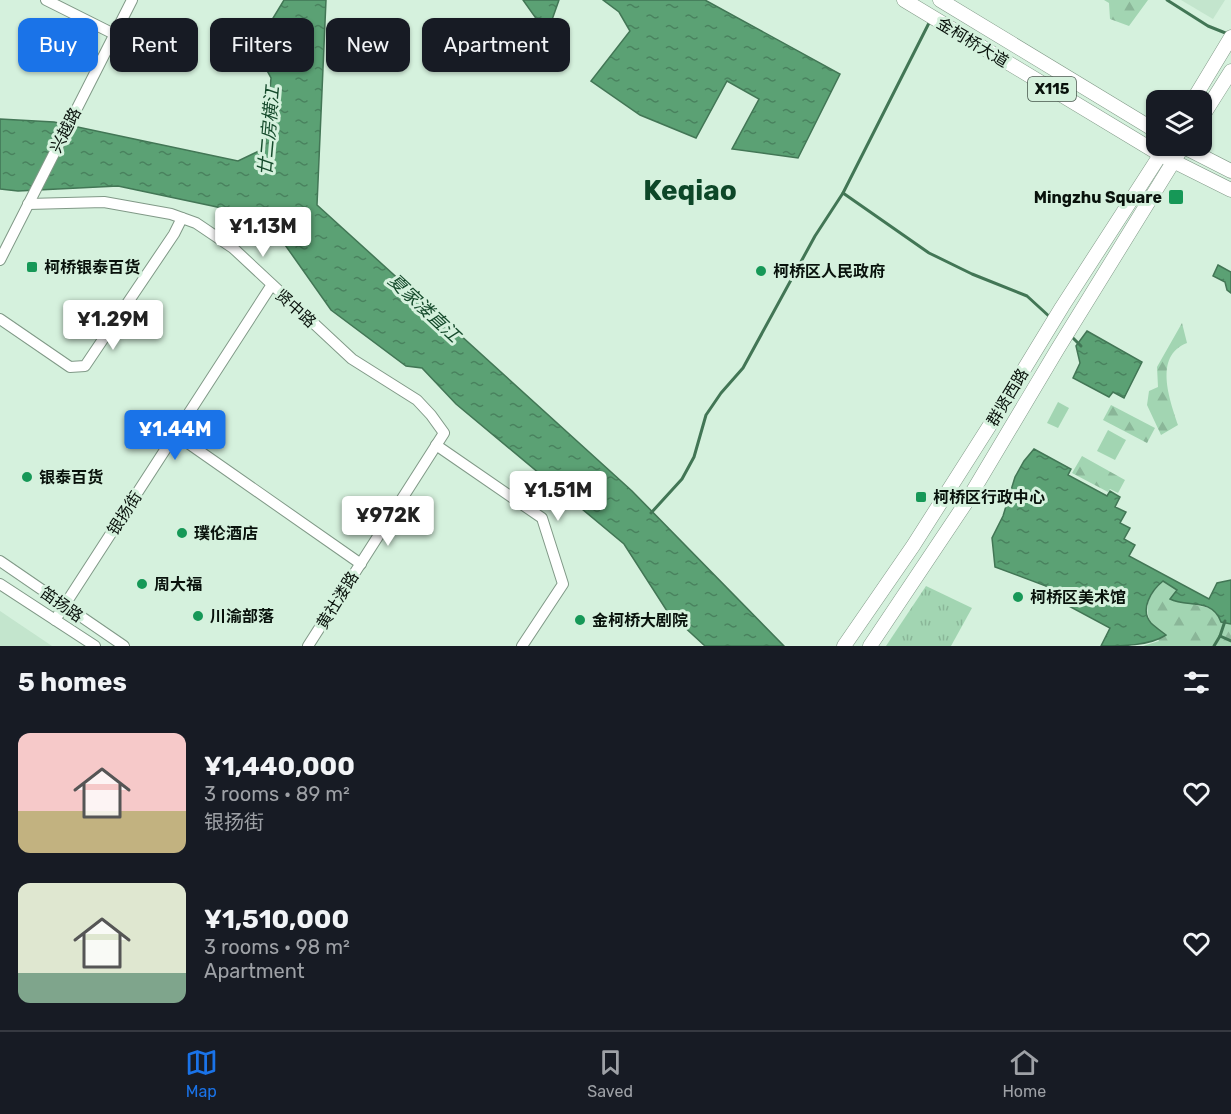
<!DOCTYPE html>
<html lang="en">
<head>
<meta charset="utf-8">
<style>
	body { margin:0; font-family:Rubik,"Noto Sans SC",sans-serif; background:#20242c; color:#f1f3f6; height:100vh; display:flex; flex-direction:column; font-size:22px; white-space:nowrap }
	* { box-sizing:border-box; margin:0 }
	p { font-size:20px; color:#9ea1a6 }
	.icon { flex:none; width:33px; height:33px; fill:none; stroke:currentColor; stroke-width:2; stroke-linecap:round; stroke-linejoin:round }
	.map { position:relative; height:646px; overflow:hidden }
	.side { display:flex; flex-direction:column; background:#171b24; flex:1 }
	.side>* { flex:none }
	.guide { position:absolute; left:18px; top:18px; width:600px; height:54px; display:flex; gap:12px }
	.fabs { position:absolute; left:1146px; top:90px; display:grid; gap:12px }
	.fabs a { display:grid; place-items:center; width:66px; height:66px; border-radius:12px; background:#171b24; box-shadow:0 2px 4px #0004; font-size:30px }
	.price { position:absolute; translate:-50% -51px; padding:0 14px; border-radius:6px; background:#fff; color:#222; font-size:20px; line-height:39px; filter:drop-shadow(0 2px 3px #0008) }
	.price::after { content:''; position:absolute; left:50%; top:36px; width:18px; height:14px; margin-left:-9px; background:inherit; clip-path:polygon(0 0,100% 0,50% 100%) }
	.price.active { background:#1a73e8; color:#fff }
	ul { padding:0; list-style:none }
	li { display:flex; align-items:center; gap:18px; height:150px; padding:0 18px }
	li span { display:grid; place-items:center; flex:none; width:168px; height:120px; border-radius:12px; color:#555 }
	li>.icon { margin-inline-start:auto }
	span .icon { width:72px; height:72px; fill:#fffc; stroke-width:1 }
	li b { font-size:26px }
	h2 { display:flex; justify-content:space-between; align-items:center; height:72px; padding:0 18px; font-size:26px }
	.chip { padding:0 21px; border-radius:12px; background:#171b24; box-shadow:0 2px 4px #0004; font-size:21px; line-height:54px }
	.chip.active { background:#1a73e8; color:#fff }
	.dock { display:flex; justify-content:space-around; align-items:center; height:84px; border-top:2px solid #363941; background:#171b24; font-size:16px; color:#9ea1a6 }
	.dock a { display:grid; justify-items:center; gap:3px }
	.dock .active { color:#1a73e8 }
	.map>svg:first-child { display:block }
	.built { fill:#c3e5cd }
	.grass { fill:#a2d5b2 }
	.forest { fill:url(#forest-firs) }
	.park { fill:url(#park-tufts) }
	.water { fill:url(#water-ripples); stroke:#427655; stroke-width:1.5 }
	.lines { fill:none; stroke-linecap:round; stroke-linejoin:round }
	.stream { stroke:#427655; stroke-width:3 }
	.minor-casing { stroke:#809987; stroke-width:12 }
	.major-casing { stroke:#809987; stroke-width:15 }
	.minor { stroke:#fff; stroke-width:10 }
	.major { stroke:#fff; stroke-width:14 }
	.poi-dot { fill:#169857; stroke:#d5f1dd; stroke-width:2 }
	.labels { text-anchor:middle; stroke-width:6; stroke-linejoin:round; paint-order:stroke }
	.shield { fill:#d5f1dd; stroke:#46554b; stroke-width:1.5 }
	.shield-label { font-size:15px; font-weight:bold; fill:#09120c }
	.street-label { font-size:16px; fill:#09120c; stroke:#d5f1dd }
	.poi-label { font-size:16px; font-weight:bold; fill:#09120c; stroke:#d5f1dd; text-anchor:start }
	.water-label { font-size:18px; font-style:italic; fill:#164b2c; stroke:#d5f1dd }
	.town-label { font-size:28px; font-weight:bold; fill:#0d4728; stroke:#d5f1dd }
</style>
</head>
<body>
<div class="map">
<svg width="1231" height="646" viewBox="0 0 1231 646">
	<defs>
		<pattern id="forest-firs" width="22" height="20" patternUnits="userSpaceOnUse" patternTransform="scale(1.5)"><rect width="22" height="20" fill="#a2d5b2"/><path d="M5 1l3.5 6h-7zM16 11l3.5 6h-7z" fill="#8ab698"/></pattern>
		<pattern id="park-tufts" width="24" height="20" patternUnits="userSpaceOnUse" patternTransform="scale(1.5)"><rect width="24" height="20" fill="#a2d5b2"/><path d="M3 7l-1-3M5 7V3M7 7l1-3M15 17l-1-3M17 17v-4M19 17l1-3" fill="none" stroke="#8ab698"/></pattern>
		<pattern id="water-ripples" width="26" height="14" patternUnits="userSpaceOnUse" patternTransform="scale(1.5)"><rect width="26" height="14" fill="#5ba174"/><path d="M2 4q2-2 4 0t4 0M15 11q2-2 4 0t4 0" fill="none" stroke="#49825e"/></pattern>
	</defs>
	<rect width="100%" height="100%" fill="#d5f1dd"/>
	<g class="built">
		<polygon points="1181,0 1225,0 1213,19"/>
		<polygon points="0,611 52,646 0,646"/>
	</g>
	<g class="grass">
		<polygon points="1058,402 1069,408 1058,428 1047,423"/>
		<polygon points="1108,430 1126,440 1115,460 1097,451"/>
	</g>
	<g class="forest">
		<polygon points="1104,0 1148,0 1129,26 1110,19 1109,3"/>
		<path d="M1182 323 1187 343C1153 356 1170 400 1178 425L1161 435 1147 405 1149 391 1158 387 1157 367Z"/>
		<polygon points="1111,405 1155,428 1147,443 1103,420"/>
		<polygon points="1082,456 1125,480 1118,493 1110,489 1108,492 1072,473"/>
		<path d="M1163 581 1178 590 1170 599C1176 602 1179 601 1185 601 1190 602 1194 605 1199 606 1211 608 1216 609 1221 622L1231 624V646H1143L1159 641C1146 615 1140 603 1163 581Z"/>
	</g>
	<polygon class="park" points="926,586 972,608 951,646 886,646"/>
	<g class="water">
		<polygon points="284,0 326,0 317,205 632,491 784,646 705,646 667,611 624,544 456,404 422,368 406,366 331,310 283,242 236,211 118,186 18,191 0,189 0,119 54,122 238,161 265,148 271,78 263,63 267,28"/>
		<polygon points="523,0 559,0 547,34"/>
		<polygon points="603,0 705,0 840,74 798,158 732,149 759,99 727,81 696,138 640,115 591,81 630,31 619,12"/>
		<polygon points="1218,265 1231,272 1231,293 1227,290 1225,282 1213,276"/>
		<polygon points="1087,331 1142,362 1124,398 1113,392 1109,397 1073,378 1080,363 1076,346"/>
		<path d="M1034 449 1071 469 1068 475 1107 496 1110 491 1120 497 1115 507 1126 512 1120 523 1130 528 1124 539 1135 545 1129 556 1209 599 1217 583 1231 580V624L1221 622C1212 597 1187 608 1170 599L1177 590 1163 581C1152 590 1139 609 1151 623 1155 627 1161 631 1166 635 1149 646 1122 646 1101 646L1110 628 1050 596 1046 586 995 567 992 538 1003 516 1015 477 1024 461Z"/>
	</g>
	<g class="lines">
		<g class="stream">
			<polyline points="1167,0 1208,26 1228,34"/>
			<polyline points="843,193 929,253 972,274 1027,296 1051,318"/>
			<polyline points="1071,336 1081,346"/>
			<polyline points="651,513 682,479 694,457 706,415 721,393 743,368 815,236 843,193 930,21"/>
			<polyline points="1220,636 1225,621"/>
			<polyline points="1214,646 1220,636 1231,641"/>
		</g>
		<g class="minor-casing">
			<g id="minor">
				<polyline points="46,0 114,34"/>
				<polyline points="28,204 104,202 171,214 196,223 233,248 352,359 417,400 431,415 444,433 308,646"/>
				<polyline points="0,260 132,0"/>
				<polyline points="0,319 70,367 85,366 174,234 182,218"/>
				<polyline points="175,434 361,564"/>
				<polyline points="436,445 542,518 563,584 522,646"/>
				<polyline points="0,561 124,646"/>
				<polyline points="0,584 95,646"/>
				<polyline points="55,620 271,286"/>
			</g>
		</g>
		<g class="major-casing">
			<g id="major">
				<polyline points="904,0 1161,155 1231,190"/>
				<polyline points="940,0 1156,131"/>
				<polyline points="1193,100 1231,37"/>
				<polyline points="1202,117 1231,71"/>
				<polyline points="1182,146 1231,171"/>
				<polyline points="844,646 913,546 990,425 1062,307 1166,146"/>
				<polyline points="870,646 967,501 1057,350 1183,146"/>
			</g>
		</g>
		<use href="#minor" class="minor"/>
		<use href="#major" class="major"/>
	</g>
	<g class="poi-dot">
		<rect x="1168" y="189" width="16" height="16" rx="3"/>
		<rect x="26" y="261" width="12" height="12" rx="3"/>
		<circle cx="761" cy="271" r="6"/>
		<circle cx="27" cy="477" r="6"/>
		<rect x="915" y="491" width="12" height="12" rx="3"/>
		<circle cx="182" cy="533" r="6"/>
		<circle cx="142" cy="584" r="6"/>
		<circle cx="1018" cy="597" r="6"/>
		<circle cx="198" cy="616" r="6"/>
		<circle cx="580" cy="620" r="6"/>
	</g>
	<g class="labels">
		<rect class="shield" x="1028" y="77" width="48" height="24" rx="4.5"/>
		<g class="shield-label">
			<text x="1052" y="94">X115</text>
		</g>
		<g class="street-label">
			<text transform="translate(973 42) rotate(31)" y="6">金柯桥大道</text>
			<text transform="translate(65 130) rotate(-63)" y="6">兴越路</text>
			<text transform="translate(296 308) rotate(42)" y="6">贤中路</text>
			<text transform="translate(1007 397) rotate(-59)" y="6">群贤西路</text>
			<text transform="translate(124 513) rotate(-57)" y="6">银扬街</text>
			<text transform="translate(337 600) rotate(-58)" y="6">黄社溇路</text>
			<text transform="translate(62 604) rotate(35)" y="6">笛扬路</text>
		</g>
		<g class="poi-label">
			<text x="1162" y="203" text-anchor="end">Mingzhu Square</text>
			<text x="44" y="273">柯桥银泰百货</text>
			<text x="773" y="277">柯桥区人民政府</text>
			<text x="39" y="483">银泰百货</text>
			<text x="933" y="503">柯桥区行政中心</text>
			<text x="194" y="539">璞伦酒店</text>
			<text x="154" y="590">周大福</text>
			<text x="1030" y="603">柯桥区美术馆</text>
			<text x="210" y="622">川渝部落</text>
			<text x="592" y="626">金柯桥大剧院</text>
		</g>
		<g class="water-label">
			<text transform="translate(269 131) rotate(-85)" y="6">廿二房横江</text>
			<text transform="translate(424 308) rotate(43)" y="6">夏家溇直江</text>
		</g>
		<g class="town-label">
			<text x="690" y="200">Keqiao</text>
		</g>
	</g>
</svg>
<div class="fabs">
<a><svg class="icon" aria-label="layers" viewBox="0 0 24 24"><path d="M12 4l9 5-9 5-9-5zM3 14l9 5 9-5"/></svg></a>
</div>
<b class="price" style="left:263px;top:258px">¥1.13M</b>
<b class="price" style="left:113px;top:351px">¥1.29M</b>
<b class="price active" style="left:175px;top:461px">¥1.44M</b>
<b class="price" style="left:558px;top:522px">¥1.51M</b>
<b class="price" style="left:388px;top:547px">¥972K</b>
<div class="guide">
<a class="chip active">Buy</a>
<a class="chip">Rent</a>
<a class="chip">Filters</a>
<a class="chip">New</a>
<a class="chip">Apartment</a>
</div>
</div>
<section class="side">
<h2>5 homes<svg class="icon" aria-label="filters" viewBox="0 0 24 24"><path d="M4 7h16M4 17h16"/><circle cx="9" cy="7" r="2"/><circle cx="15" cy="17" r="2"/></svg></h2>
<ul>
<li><span style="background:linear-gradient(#f6c9c9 65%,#c2b280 0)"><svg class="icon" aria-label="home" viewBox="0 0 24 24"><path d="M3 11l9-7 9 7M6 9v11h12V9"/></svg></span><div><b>¥1,440,000</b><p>3 rooms · 89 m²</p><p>银扬街</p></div><svg class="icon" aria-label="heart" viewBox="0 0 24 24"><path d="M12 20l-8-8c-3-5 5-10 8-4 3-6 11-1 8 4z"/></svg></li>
<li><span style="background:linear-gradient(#dfe7d0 75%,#7fa58c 0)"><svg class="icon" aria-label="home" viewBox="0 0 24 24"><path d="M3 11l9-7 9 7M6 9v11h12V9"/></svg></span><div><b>¥1,510,000</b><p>3 rooms · 98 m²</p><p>Apartment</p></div><svg class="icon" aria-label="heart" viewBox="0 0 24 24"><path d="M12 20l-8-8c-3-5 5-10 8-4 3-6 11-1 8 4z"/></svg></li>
</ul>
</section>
<nav class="dock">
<a class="active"><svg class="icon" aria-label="map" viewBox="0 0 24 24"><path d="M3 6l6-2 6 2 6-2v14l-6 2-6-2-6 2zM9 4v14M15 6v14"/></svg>Map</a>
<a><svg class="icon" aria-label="saved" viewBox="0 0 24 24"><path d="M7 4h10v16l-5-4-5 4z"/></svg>Saved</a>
<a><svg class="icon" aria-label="home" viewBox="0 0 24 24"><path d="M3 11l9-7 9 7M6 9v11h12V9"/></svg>Home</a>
</nav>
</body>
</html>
